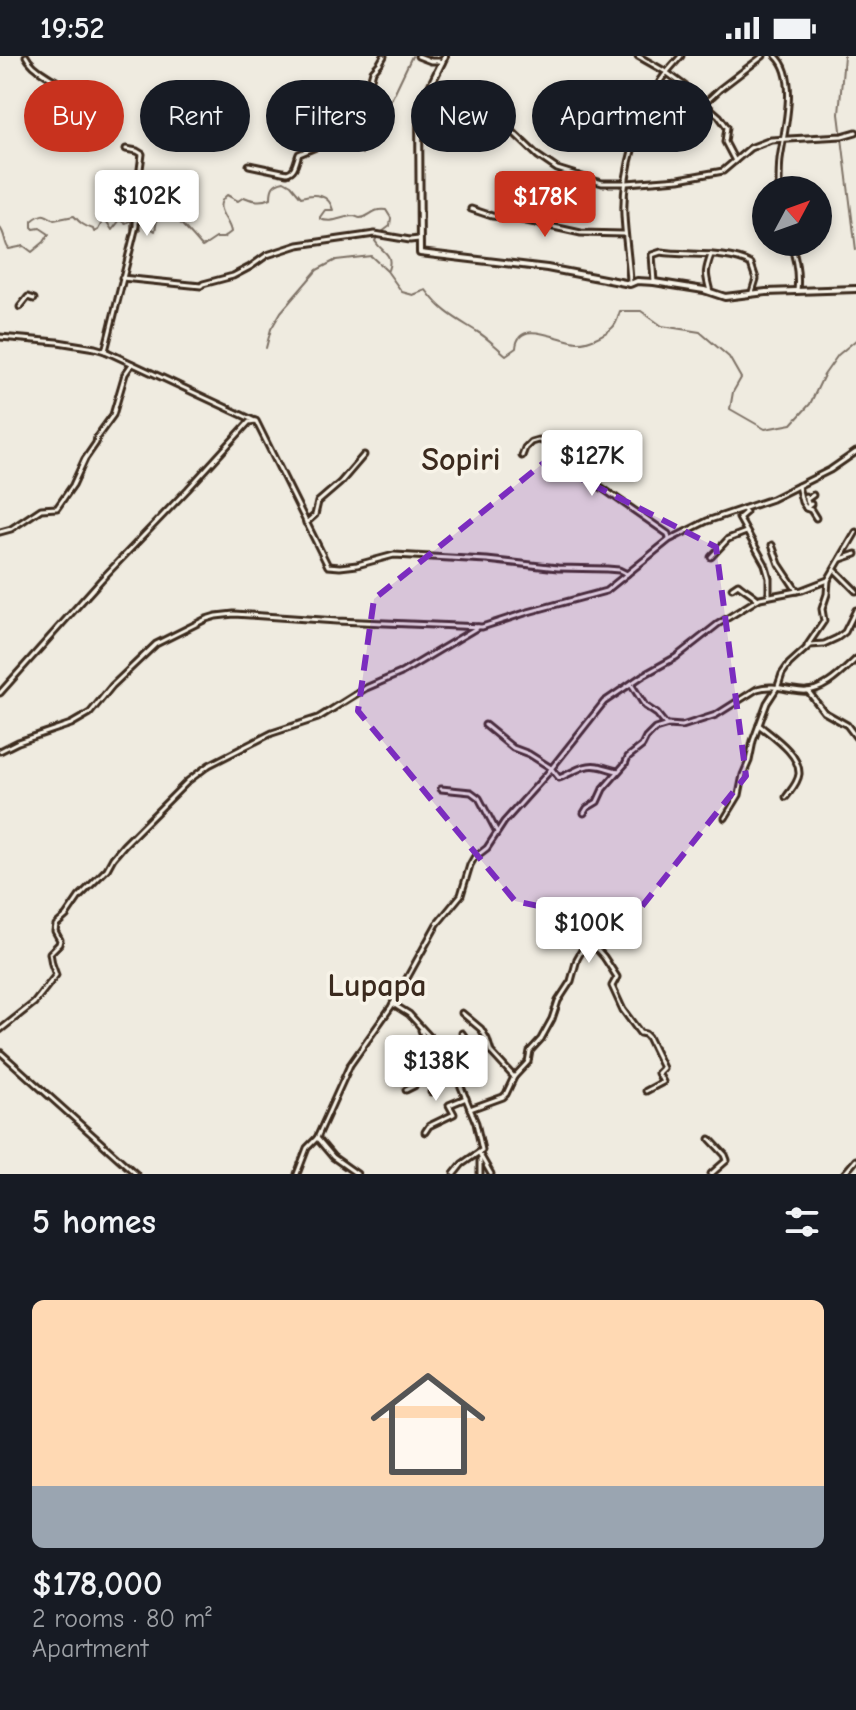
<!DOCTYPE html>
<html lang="en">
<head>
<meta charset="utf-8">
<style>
	body { margin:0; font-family:"Comic Neue",sans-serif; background:#20242c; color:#f1f3f6; height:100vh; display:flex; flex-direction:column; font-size:30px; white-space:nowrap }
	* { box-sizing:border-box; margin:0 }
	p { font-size:26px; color:#9ea1a6 }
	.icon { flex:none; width:44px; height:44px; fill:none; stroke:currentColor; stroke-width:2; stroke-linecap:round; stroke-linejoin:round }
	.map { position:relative; height:1118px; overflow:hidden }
	.drawer { display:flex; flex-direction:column; background:#171b24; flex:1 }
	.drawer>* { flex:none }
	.guide { position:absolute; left:24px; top:24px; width:808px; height:72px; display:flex; gap:16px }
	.needle { width:52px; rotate:49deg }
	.tools { position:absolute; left:752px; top:120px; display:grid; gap:16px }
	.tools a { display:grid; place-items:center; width:80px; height:80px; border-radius:50%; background:#171b24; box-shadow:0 4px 12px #0003; font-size:40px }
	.price { position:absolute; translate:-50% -68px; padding:0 18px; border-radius:8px; background:#fff; color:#222; font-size:26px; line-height:52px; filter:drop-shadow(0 2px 4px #0008) }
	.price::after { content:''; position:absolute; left:50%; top:48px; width:24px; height:18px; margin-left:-12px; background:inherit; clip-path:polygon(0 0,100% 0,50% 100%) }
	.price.selected { background:#c8321e; color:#fff }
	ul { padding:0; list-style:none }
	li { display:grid; align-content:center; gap:16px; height:424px; padding:0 32px }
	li+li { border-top:2px solid #363941 }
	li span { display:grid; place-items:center; height:248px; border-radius:12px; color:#555 }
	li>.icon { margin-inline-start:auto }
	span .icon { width:144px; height:144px; fill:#fffc; stroke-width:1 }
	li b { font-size:34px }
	h2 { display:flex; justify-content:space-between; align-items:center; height:96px; padding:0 32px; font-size:34px }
	.pill { padding:0 28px; border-radius:36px; background:#171b24; box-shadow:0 4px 12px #0003; font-size:28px; line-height:72px }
	.pill.selected { background:#c8321e; color:#fff }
	.status { display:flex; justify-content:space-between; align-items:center; height:56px; padding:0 40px; background:#171b24; direction:ltr }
	.status svg { height:22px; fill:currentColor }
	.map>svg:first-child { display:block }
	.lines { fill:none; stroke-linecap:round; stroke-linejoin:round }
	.stream { stroke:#7e7266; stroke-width:2 }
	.minor-casing { stroke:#3b2a1e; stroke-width:9 }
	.tertiary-casing { stroke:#3b2a1e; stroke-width:10 }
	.minor { stroke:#f7f3e8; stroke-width:3 }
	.tertiary { stroke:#f7f3e8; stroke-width:4 }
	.marked { fill:#7b2cbf; fill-opacity:0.2; stroke:#7b2cbf; stroke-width:6; stroke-dasharray:16 10; stroke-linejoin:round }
	.labels { text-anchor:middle; stroke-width:7; stroke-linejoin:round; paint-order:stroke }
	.district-label { font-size:32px; font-weight:bold; fill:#3b2a1e; stroke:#f7f3e8 }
</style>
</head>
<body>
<div class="status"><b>19:52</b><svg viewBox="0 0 49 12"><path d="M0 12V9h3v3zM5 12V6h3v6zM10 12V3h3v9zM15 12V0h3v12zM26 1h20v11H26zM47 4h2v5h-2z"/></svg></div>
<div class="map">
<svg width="856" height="1118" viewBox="0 0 856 1118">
	<rect width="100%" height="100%" fill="#efebe0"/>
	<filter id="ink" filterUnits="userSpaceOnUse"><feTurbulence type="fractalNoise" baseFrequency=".0125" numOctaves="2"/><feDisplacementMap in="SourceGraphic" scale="16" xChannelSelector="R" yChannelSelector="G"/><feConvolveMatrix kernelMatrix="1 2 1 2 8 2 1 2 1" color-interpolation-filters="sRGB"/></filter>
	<g filter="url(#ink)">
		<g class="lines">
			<g class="stream">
				<polyline points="844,0 839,58 856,194"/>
				<polyline points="362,98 361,88 375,62 386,51 393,40 412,0"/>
				<path d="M0 172C6 179 4 188 9 193L24 190 32 196 44 186 49 178 40 172 34 173 32 171V165C42 157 43 157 54 164L74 160C80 167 84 170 93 173L94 176 98 174 102 166H107L112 174 120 164 126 167 131 164V173L133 176"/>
				<path d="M134 176 140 175 139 169 141 167 155 175 157 164 150 154 159 151 164 159C166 159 169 158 171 159 176 161 197 185 202 191L204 190 216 182H223L231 176C229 162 211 152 227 139L238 145 244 141C252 145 263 146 271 142 271 132 273 127 284 125L291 129 301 141C315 137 329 138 333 154H325L320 161V163C333 168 340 161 353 160 356 160 358 162 360 162 371 161 372 152 386 154L391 162 390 170 378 179 375 185C382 197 394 197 388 214"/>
				<path d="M266 292 271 273 281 256 317 214 336 204 371 200 387 215 402 236 413 239 426 234C441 255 455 262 476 275 487 281 496 291 506 299L516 292C518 261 560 285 577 286 587 287 604 279 612 272 617 268 618 261 620 255H641L662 270 700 276 729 301 741 322 733 336 730 353 765 373 792 368 810 348 824 319 838 299 856 284"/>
			</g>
			<g class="minor-casing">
				<g id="minor">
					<path d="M26 0C35 20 86 38 107 51"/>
					<polyline points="418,0 431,5 439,5 442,7"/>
					<polyline points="638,0 666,16 685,30 719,60 727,71 725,86 735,105"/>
					<path d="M776 0C799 21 784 75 780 103 779 113 779 124 779 134"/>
					<polyline points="704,48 720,33 763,0"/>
					<polyline points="513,76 538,100 557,113 602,127 627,127 679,123 723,115 750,92 771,84 842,80 856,76"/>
					<path d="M249 109 287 117C296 115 296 105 299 98L318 90 358 45 369 30 373 15 380 7 384 0"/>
					<polyline points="471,153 492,160 513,162 581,177 624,178"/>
					<path d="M790 186C796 202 799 217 797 235"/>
					<polyline points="122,222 201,230 203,228 233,220 250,211 267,199 298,189 375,178 410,184 419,183"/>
					<path d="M630 226C629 204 625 181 624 159 622 115 639 61 661 24 667 15 674 8 681 0"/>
					<path d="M654 226 652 199 661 196C688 200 727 195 751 208L756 223 752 236"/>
					<path d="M710 236C706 218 704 219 711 199"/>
					<polyline points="20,251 28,241 34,243"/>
					<polyline points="0,281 58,286 95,292 105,295 255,365"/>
					<polyline points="105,295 136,170 137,136 142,98 137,95 126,93"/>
					<polyline points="522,400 525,392 531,386 538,384 559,389 592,425 668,478 669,483"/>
					<polyline points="798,430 802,446 806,452 811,448"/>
					<polyline points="805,440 809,449"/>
					<polyline points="806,444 813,439"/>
					<polyline points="806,452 811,454 816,462"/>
					<polyline points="743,453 746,456 739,462 765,508 769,522 769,540"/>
					<polyline points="306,467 315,459 318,446 340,427 364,399"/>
					<polyline points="0,476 11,473 41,453 57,452 73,429 85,403 96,387 97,381 113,359 125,318 132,308"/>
					<polyline points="772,489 779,508 797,535"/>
					<polyline points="711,501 728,483 746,476"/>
					<polyline points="841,503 856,498"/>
					<polyline points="835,514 856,535"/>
					<path d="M732 532 738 528C744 533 751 537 758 543"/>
					<polyline points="807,590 824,565 822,553 827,538 828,524"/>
					<polyline points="631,628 645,650 657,658 666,669"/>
					<polyline points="808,635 824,656 847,669 856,681"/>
					<polyline points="0,637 101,524 188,433 249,366 256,365 328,510 340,511 357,509 394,499 487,504 558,512 607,513 619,514 627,518"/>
					<path d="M485 669 513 692 529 698 551 712 559 722C571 718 584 707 598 710 605 711 611 714 618 715"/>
					<path d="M759 669C772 680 800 698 799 718 798 727 791 734 786 741"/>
					<polyline points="0,695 18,686 71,668 90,657 112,630 156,588 206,563 216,560 234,558 337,565 482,571 528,556 606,535 669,484 707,465 772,443 830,414 856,396"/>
					<polyline points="441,733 471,736 479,742 497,776"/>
					<path d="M584 757 587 752 597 746 603 733 625 708 628 701 642 690 646 682 655 673 668 669 682 670 716 659 757 633C773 628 786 634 802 635 823 637 842 616 856 603"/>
					<polyline points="725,762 739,739 743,719 749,705 753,685 767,647 778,630 782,618 789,608 810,589 824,588 837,582 845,576 856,554"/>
					<polyline points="393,948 409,958 441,993 452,1009 476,1067 482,1094 462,1108 454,1118"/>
					<polyline points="462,957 481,973 487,983 491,996 514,1021 506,1038 503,1041 470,1053"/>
					<polyline points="0,974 34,947 56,919 52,908 50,897 59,888 60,884 55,875 56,869 66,860 79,841 107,813 113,802 124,789 188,725 209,709 272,677 318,662 366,632 401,617 478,571"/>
					<polyline points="0,996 136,1118"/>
					<path d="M459 1021 476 1017 480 1014C475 1001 471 988 462 977"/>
					<polyline points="514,1021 528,1006 530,995 541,983 552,963 558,945 571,925 577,903 586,887 590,885 604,901 617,921 612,930 623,954 640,977 645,978 648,981 663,1012 658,1017 663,1026 646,1035"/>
					<path d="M406 1034 414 1030C412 1015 414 1005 427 996V990L421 974"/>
					<polyline points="431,1036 434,1030 456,1017"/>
					<polyline points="425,1076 429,1070 454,1058 449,1049 466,1042"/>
					<polyline points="317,1082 333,1101 357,1118"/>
					<polyline points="710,1083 725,1099 727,1104 711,1118"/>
					<polyline points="479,1097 491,1118"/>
					<polyline points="297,1118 307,1092 317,1082 350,1009 391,951 437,868 461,839 470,809 474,802 487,792 504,766 547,718 604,646 642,620 676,601 718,568 760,542 802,534 828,524 856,476"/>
					<polyline points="480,1118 480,1103"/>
					<polyline points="844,1118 856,1104"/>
				</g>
			</g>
			<g class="tertiary-casing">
				<polyline id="tertiary" points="445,0 419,53 420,197 547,212 630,228 637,225 654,226 704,234 725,241 766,236 856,233"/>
			</g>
			<use href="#minor" class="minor"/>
			<use href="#tertiary" class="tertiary"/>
		</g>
	</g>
	<path class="marked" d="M546 405 716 491 746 720 627 869 515 845 358 655 374 543Z"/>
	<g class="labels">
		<g class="district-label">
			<text x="461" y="414">Sopiri</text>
			<text x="377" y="940">Lupapa</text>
		</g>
	</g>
</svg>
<div class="tools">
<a><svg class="needle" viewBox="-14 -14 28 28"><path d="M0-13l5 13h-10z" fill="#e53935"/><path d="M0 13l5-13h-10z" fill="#9ea1a6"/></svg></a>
</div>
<b class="price" style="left:147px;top:182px">$102K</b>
<b class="price selected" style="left:545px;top:183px">$178K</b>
<b class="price" style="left:592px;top:442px">$127K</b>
<b class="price" style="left:589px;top:909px">$100K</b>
<b class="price" style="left:436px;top:1047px">$138K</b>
<div class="guide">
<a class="pill selected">Buy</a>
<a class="pill">Rent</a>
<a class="pill">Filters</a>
<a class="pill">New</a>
<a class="pill">Apartment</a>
</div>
</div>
<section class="drawer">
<h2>5 homes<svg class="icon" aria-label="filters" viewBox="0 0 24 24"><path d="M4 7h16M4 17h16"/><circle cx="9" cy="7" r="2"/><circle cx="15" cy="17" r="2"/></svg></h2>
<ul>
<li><span style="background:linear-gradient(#ffd9b3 75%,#9aa5b1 0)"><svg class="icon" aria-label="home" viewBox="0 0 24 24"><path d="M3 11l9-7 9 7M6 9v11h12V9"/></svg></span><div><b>$178,000</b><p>2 rooms · 80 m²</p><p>Apartment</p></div></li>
</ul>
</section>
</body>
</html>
